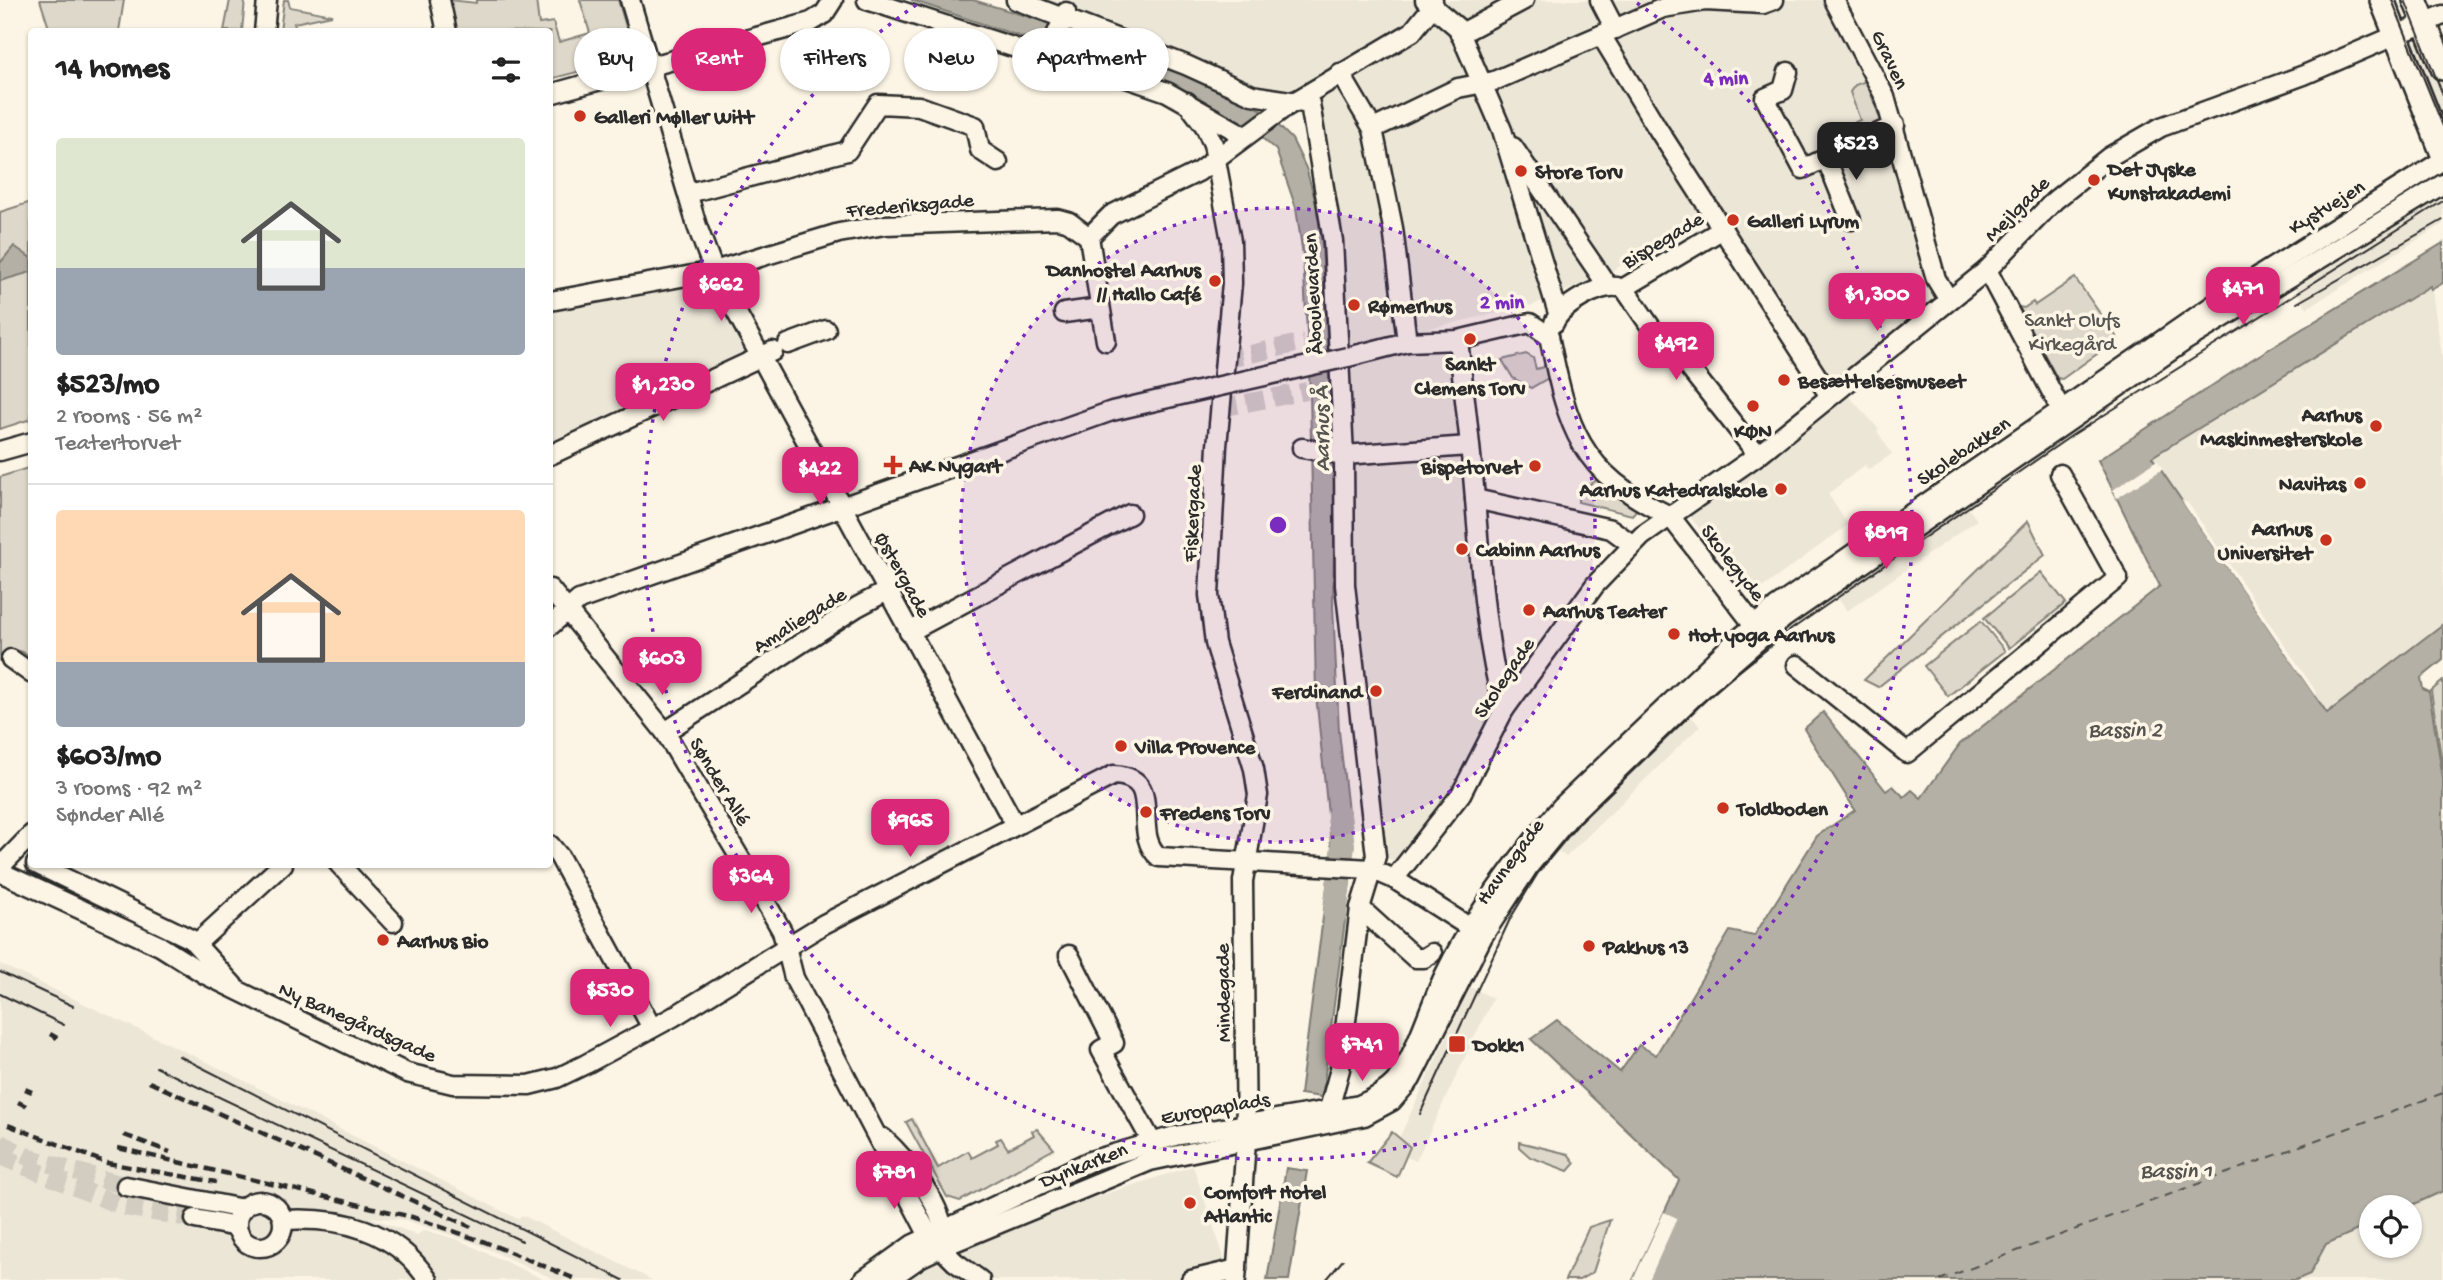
<!DOCTYPE html>
<html lang="en">
<head>
<meta charset="utf-8">
<style>
	body { margin:0; font-family:"Gochi Hand",sans-serif; background:#f6f6f6; color:#222; height:100vh; display:flex; flex-direction:column; font-size:26px; white-space:nowrap }
	* { box-sizing:border-box; margin:0 }
	p { font-size:23px; color:#767676 }
	.icon { flex:none; width:38px; height:38px; fill:none; stroke:currentColor; stroke-width:2; stroke-linecap:round; stroke-linejoin:round }
	.map { position:relative; flex:1; overflow:hidden }
	.details { position:absolute; left:28px; top:28px; width:525px; height:840px; display:flex; flex-direction:column; background:#fff; border-radius:7px; box-shadow:0 2px 5px #0004 }
	.details>* { flex:none }
	.guide { position:absolute; left:574px; top:28px; width:665px; height:63px; display:flex; gap:14px }
	.fabs { position:absolute; left:2359px; top:1195px; display:grid; gap:14px }
	.fabs a { display:grid; place-items:center; width:63px; height:63px; border-radius:50%; background:#fff; box-shadow:0 2px 5px #0004; font-size:35px }
	.price { position:absolute; translate:-50% -60px; padding:0 16px; border-radius:14px; background:#db2777; color:#fff; font-size:23px; line-height:46px; filter:drop-shadow(0 2px 4px #0008) }
	.price::after { content:''; position:absolute; left:50%; top:42px; width:21px; height:16px; margin-left:-10px; background:inherit; clip-path:polygon(0 0,100% 0,50% 100%) }
	.price.on { background:#222; color:#fff }
	ul { padding:0; list-style:none }
	li { display:grid; align-content:center; gap:14px; height:371px; padding:0 28px }
	li+li { border-top:2px solid #e0e0e0 }
	li span { display:grid; place-items:center; height:217px; border-radius:7px; color:#555 }
	li>.icon { margin-inline-start:auto }
	span .icon { width:126px; height:126px; fill:#fffc; stroke-width:1 }
	li b { font-size:30px }
	h2 { display:flex; justify-content:space-between; align-items:center; height:84px; padding:0 28px; font-size:30px }
	.tag { padding:0 24px; border-radius:32px; background:#fff; box-shadow:0 2px 5px #0004; font-size:24px; line-height:63px }
	.tag.on { background:#db2777; color:#fff }
	.map>svg:first-child { display:block }
	.built { fill:#ece6d7 }
	.green { fill:#ded8ca; stroke:#84827a; stroke-width:2 }
	.water { fill:#b4b0a5; stroke:#7d7b74; stroke-width:2 }
	.pier { fill:#fcf5e5 }
	.lines { fill:none; stroke-linecap:round; stroke-linejoin:round }
	.river { stroke:#b4b0a5; stroke-width:24 }
	.ferry { stroke:#545350; stroke-width:2; stroke-dasharray:9 7; stroke-linecap:butt }
	.minor-tunnel { stroke:#d2cdc0; stroke-width:18; stroke-dasharray:18 9; stroke-linecap:butt }
	.minor-casing { stroke:#2b2b2b; stroke-width:23 }
	.major-casing { stroke:#2b2b2b; stroke-width:28 }
	.minor { stroke:#fcf5e5; stroke-width:18 }
	.major { stroke:#fcf5e5; stroke-width:23 }
	.tram { stroke:#2b2b2b; stroke-width:2 }
	.rail { stroke:#2b2b2b; stroke-width:4.5; stroke-dasharray:10 5; stroke-linecap:butt }
	.minor-bridge-casing { stroke:#2b2b2b; stroke-width:23; stroke-linecap:butt }
	.minor-bridge { stroke:#fcf5e5; stroke-width:18 }
	.ring { fill:none; stroke:#7b2cbf; stroke-width:3.5; stroke-dasharray:3.5 7 }
	.poi-dot { fill:#c8321e; stroke:#fcf5e5; stroke-width:2.5 }
	.labels { text-anchor:middle; stroke-width:7; stroke-linejoin:round; paint-order:stroke }
	.street-label { font-size:21px; fill:#2b2b2b; stroke:#fcf5e5 }
	.poi-label { font-size:21px; font-weight:bold; fill:#2b2b2b; stroke:#fcf5e5; text-anchor:start }
	.park-label { font-size:21px; fill:#585653; stroke:#fcf5e5 }
	.water-label { font-size:23px; font-style:italic; fill:#545350; stroke:#fcf5e5 }
	.centre { fill:#7b2cbf; stroke:#fcf5e5; stroke-width:3.5 }
	.ring-label { font-size:21px; text-anchor:middle; font-weight:bold; fill:#7b2cbf; stroke:#fcf5e5; stroke-width:7; stroke-linejoin:round; paint-order:stroke }
</style>
</head>
<body>
<div class="map">
<svg width="2443" height="1280" viewBox="0 0 2443 1280">
	<rect width="100%" height="100%" fill="#fcf5e5"/>
	<filter id="ink" filterUnits="userSpaceOnUse"><feTurbulence type="fractalNoise" baseFrequency=".0143" numOctaves="2"/><feDisplacementMap in="SourceGraphic" scale="14" xChannelSelector="R" yChannelSelector="G"/><feConvolveMatrix kernelMatrix="1 2 1 2 8 2 1 2 1" color-interpolation-filters="sRGB"/></filter>
	<g filter="url(#ink)">
		<g class="built">
			<polygon points="1036,0 1831,0 1868,67 1944,299 1831,388 1715,212 1698,217 1612,271 1533,305 1346,347 1314,97 1248,90"/>
			<polygon points="2424,38 2443,84 2443,137 2406,46"/>
			<polygon points="2434,201 2443,201 2443,224 2307,308 2294,285"/>
			<polygon points="704,275 745,352 550,443 550,307"/>
			<polygon points="2431,285 2443,362 2443,624 2328,714 2152,457"/>
			<polygon points="1454,344 1496,720 1461,791 1405,853 1394,860 1382,858 1353,613 1344,367 1399,351"/>
			<polygon points="1846,393 1879,429 1877,431 1892,454 1868,470 1865,465 1828,494 1848,525 1762,588 1749,588 1690,517 1768,458"/>
			<polygon points="1963,501 1977,520 1847,611 1833,591"/>
			<polygon points="1686,711 1700,726 1566,857 1551,846"/>
			<polygon points="0,964 207,1062 518,1219 522,1215 652,1280 556,1280 475,1243 405,1220 369,1217 417,1235 425,1230 459,1240 545,1280 0,1280"/>
			<polygon points="1470,987 1493,998 1416,1161 1393,1151"/>
			<polygon points="1193,1166 1226,1263 1227,1280 904,1280 930,1260 1067,1206"/>
			<polygon points="2443,1191 2443,1280 2296,1280 2310,1274 2326,1244 2371,1224 2371,1246 2410,1246 2408,1207"/>
		</g>
		<g class="green">
			<polygon points="40,0 124,0 119,31 50,31"/>
			<polygon points="230,0 245,0 242,31 224,31"/>
			<polygon points="284,0 288,0 290,7 332,15 294,23 296,31 280,31"/>
			<polygon points="450,0 476,3 476,0 536,0 539,24 553,22 559,42 590,33 580,0 618,0 635,57 550,79 550,32 457,31"/>
			<polygon points="1866,81 1883,126 1858,138 1853,123 1860,120 1850,92 1855,85"/>
			<polygon points="31,202 31,419 0,429 0,212"/>
			<polygon points="2075,278 2118,339 2062,379 2057,378 2019,307 2024,308 2033,302 2035,305"/>
			<polygon points="1526,354 1533,358 1536,369 1544,367 1545,362 1551,370 1548,378 1531,388 1513,378 1502,360"/>
			<polygon points="31,467 32,467 31,659 23,652 11,649 0,655 0,477"/>
			<polygon points="1597,480 1602,481 1639,507 1632,515 1578,502 1578,490"/>
			<polygon points="2028,521 2045,555 1878,687 1864,680"/>
			<polygon points="2041,572 2066,603 2009,648 1984,618"/>
			<polygon points="1981,621 2005,651 1948,696 1924,666"/>
			<polygon points="2443,681 2443,770 2431,691"/>
			<polygon points="912,1119 938,1168 968,1151 972,1158 998,1144 996,1140 1001,1138 1008,1149 1034,1135 1032,1131 1037,1129 1054,1149 960,1201 947,1197 906,1122"/>
			<polygon points="1392,1132 1410,1147 1397,1177 1367,1163"/>
			<polygon points="1205,1138 1206,1141 962,1229 1113,1160"/>
			<polygon points="1519,1142 1568,1154 1575,1163 1568,1171 1530,1157 1519,1147"/>
			<polygon points="1610,1220 1593,1272 1579,1280 1565,1280 1589,1227"/>
		</g>
		<g class="water">
			<polygon points="911,0 973,0 1049,23 1158,60 1196,75 1264,111 1292,139 1306,168 1316,203 1322,244 1335,495 1333,606 1339,731 1352,847 1331,845 1316,695 1310,392 1303,255 1296,208 1276,150 1246,124 1167,85"/>
			<polygon points="2443,243 2443,283 2431,290 2430,286 2152,457 2327,713 2443,624 2443,660 2421,678 2423,689 2429,692 2443,778 2443,1191 2408,1207 2371,1208 2371,1224 2326,1244 2310,1274 2296,1280 1633,1280 1679,1180 1531,1039 1557,1020 1620,1072 1639,1045 1656,1055 1730,931 1754,936 1817,836 1855,810 1804,729 1823,712 1886,791 1893,786 1904,797 1912,790 1921,798 1960,744 2160,586 2098,460 2251,360"/>
			<polygon points="14,246 31,258 31,272 0,281 0,263"/>
			<polygon points="1328,879 1350,882 1322,1097 1300,1094"/>
			<polygon points="1286,1168 1307,1171 1289,1280 1267,1280"/>
		</g>
		<g class="pier">
			<polygon points="2157,460 2163,469 2117,498 2113,490"/>
			<polygon points="2181,500 2188,503 2317,693 2315,696"/>
			<polygon points="1664,1212 1677,1218 1649,1280 1633,1280"/>
		</g>
		<g class="lines">
			<polyline class="river" points="1335,914 1343,845 1339,815"/>
			<polyline class="ferry" points="1939,1280 2443,1093"/>
			<g class="minor-tunnel">
				<polyline points="1224,360 1304,342"/>
				<polyline points="1220,408 1307,391"/>
				<polyline points="0,1143 30,1158 126,1186"/>
				<polyline points="0,1156 124,1207 195,1219"/>
			</g>
			<g class="minor-casing">
				<g id="minor">
					<polyline points="440,0 447,32"/>
					<polyline points="630,0 697,226 714,271 1015,825"/>
					<polyline points="867,0 1034,54 1051,47 1066,12"/>
					<polyline points="1016,0 1186,65 1252,95 1310,104 1333,241 1344,455 1345,585 1376,856 1360,908 1340,1069 1326,1120"/>
					<polyline points="1425,0 1458,28 1502,130 1558,313"/>
					<polyline points="1600,0 1615,29"/>
					<polyline points="1834,0 1885,97 1936,279 1949,300"/>
					<polyline points="264,32 267,0"/>
					<polyline points="1460,34 1524,0"/>
					<polyline points="1601,35 1656,126 1829,395"/>
					<polyline points="1077,61 1167,92 1245,136"/>
					<polyline points="1788,72 1783,90 1765,98 1803,169 1895,125"/>
					<polyline points="1340,73 1373,129 1393,228 1407,342"/>
					<polyline points="550,94 811,22 824,14 833,0"/>
					<polyline points="1187,102 1205,126 1213,144 1231,241 1232,283 1217,446 1209,595 1215,643 1254,769 1258,795 1243,881 1246,1141 1236,1280"/>
					<polyline points="1373,129 1458,88 1494,81 1663,8 1705,1 1763,4 1774,0"/>
					<polyline points="1513,147 1607,285"/>
					<polyline points="1826,158 1851,220"/>
					<polyline points="689,193 847,151 878,104 919,106 975,126 980,150 998,162"/>
					<polyline points="1089,237 1111,215 1198,172 1284,108 1412,32 1433,6 1433,0"/>
					<polyline points="1089,237 1106,341"/>
					<polyline points="1987,270 2066,419"/>
					<polyline points="1624,288 1666,349 1683,360 1758,455"/>
					<polyline points="1624,288 1723,229"/>
					<polyline points="550,301 714,271 839,233 885,225 1058,219 1069,222 1089,237"/>
					<polyline points="1064,313 1100,308"/>
					<path d="M1554 323C1561 306 1599 284 1617 287"/>
					<path d="M1549 336C1568 429 1578 472 1670 516L1760 633"/>
					<path d="M1458 340C1464 393 1471 446 1475 499 1481 571 1485 640 1504 710"/>
					<polyline points="788,344 826,330"/>
					<polyline points="1348,357 1407,342 1458,340 1530,323 1549,336"/>
					<polyline points="1302,448 1344,455 1469,446"/>
					<polyline points="0,451 32,442"/>
					<polyline points="550,455 773,351"/>
					<polyline points="1475,499 1611,529 1633,545"/>
					<polyline points="550,589 665,732 747,870 782,931 794,978 929,1236 955,1262 980,1280"/>
					<polyline points="550,626 579,600 1112,411 1207,389"/>
					<polyline points="909,632 1130,514"/>
					<polyline points="11,659 32,674"/>
					<polyline points="1797,665 1907,753 2118,578 2060,474"/>
					<polyline points="665,732 857,607 887,591"/>
					<polyline points="550,845 559,856 652,1028"/>
					<polyline points="36,864 191,939 233,985"/>
					<polyline points="339,864 393,922"/>
					<polyline points="0,867 32,834"/>
					<path d="M0 872 160 946 206 975 407 1073 453 1084 529 1085 557 1078 586 1064 673 1017 824 924 1114 775C1167 778 1129 832 1159 857L1371 869 1394 879 1480 934"/>
					<polyline points="1394,879 1461,794 1504,710 1595,585 1642,536 1758,455 1987,270 2055,200 2109,157 2161,127 2304,75 2443,15"/>
					<polyline points="1360,908 1415,958 1424,958 1432,953"/>
					<polyline points="197,943 283,864"/>
					<polyline points="1069,955 1114,1043 1101,1050 1152,1142"/>
					<path d="M883 1138C906 1159 947 1209 943 1240"/>
					<polyline points="126,1186 243,1209"/>
					<circle cx="260" cy="1224" r="23"/>
					<polyline points="195,1219 237,1227"/>
					<path d="M284 1220C341 1217 394 1229 428 1280"/>
					<path d="M863 1280 912 1245 1090 1161 1175 1136 1359 1105C1373 1099 1385 1093 1395 1082 1415 1057 1430 1004 1445 974 1474 914 1518 857 1562 806L1729 647 1776 607 2219 301 2443 160"/>
					<polyline points="888,1280 921,1257 942,1247 1150,1161 1364,1116 1392,1101 1411,1079 1483,936 1529,866 1571,815 1692,698 1784,618 2185,341 2443,184"/>
					<polyline points="1191,1280 1237,1269"/>
				</g>
			</g>
			<g class="major-casing">
				<g id="major">
					<polyline points="2382,0 2443,154"/>
					<polyline points="2415,0 2443,68"/>
				</g>
			</g>
			<use href="#minor" class="minor"/>
			<use href="#major" class="major"/>
			<g class="tram">
				<polyline points="2392,0 2443,126"/>
				<polyline points="2405,0 2443,95"/>
				<polyline points="2297,303 2443,220"/>
				<polyline points="0,972 73,1006"/>
				<polyline points="0,994 64,1025"/>
				<polyline points="179,1056 623,1280"/>
				<polyline points="156,1067 522,1241"/>
				<polyline points="1420,1114 1510,919 1538,873 1579,823 1716,690 1792,629 2074,434 2443,201"/>
				<polyline points="1326,1280 1343,1260"/>
			</g>
			<g class="rail">
				<polyline points="50,1034 57,1038"/>
				<polyline points="149,1082 471,1227"/>
				<polyline points="25,1089 32,1092"/>
				<polyline points="18,1102 26,1106"/>
				<polyline points="8,1125 107,1163 216,1182"/>
				<polyline points="124,1135 170,1152"/>
				<polyline points="118,1148 412,1217 485,1242 578,1280"/>
			</g>
			<g class="minor-bridge-casing">
				<polyline id="minor-bridge" points="1207,389 1348,357"/>
			</g>
			<use href="#minor-bridge" class="minor-bridge"/>
		</g>
	</g>
	<circle cx="1278" cy="525" r="317" fill="#7b2cbf" fill-opacity=".12"/>
	<g class="ring">
		<circle cx="1278" cy="525" r="317"/>
		<path d="M1637 3A634 634 0 1 1 919 3"/>
	</g>
	<g class="poi-dot">
		<circle cx="580" cy="116" r="7"/>
		<circle cx="1521" cy="171" r="7"/>
		<circle cx="2094" cy="180" r="7"/>
		<circle cx="1733" cy="220" r="7"/>
		<circle cx="1215" cy="281" r="7"/>
		<circle cx="1354" cy="305" r="7"/>
		<circle cx="1470" cy="339" r="7"/>
		<circle cx="1784" cy="380" r="7"/>
		<circle cx="1753" cy="406" r="7"/>
		<circle cx="2376" cy="426" r="7"/>
		<path d="M889.5 454.5h7v7h7v7h-7v7h-7v-7h-7v-7h7z"/>
		<circle cx="1535" cy="466" r="7"/>
		<circle cx="2360" cy="483" r="7"/>
		<circle cx="1781" cy="489" r="7"/>
		<circle cx="2326" cy="540" r="7"/>
		<circle cx="1462" cy="549" r="7"/>
		<circle cx="1529" cy="610" r="7"/>
		<circle cx="1674" cy="634" r="7"/>
		<circle cx="1376" cy="691" r="7"/>
		<circle cx="1121" cy="746" r="7"/>
		<circle cx="1723" cy="808" r="7"/>
		<circle cx="1146" cy="812" r="7"/>
		<circle cx="383" cy="940" r="7"/>
		<circle cx="1589" cy="946" r="7"/>
		<rect x="1448" y="1035" width="18" height="18" rx="3.5"/>
		<circle cx="1190" cy="1203" r="7"/>
	</g>
	<g class="labels">
		<g class="street-label">
			<text transform="translate(1891 59) rotate(65)" y="7">Graven</text>
			<text transform="translate(910 204) rotate(-5)" y="7">Frederiksgade</text>
			<text transform="translate(2326 206) rotate(-32)" y="7">Kystvejen</text>
			<text transform="translate(2016 208) rotate(-45)" y="7">Mejlgade</text>
			<text transform="translate(1662 239) rotate(-31)" y="7">Bispegade</text>
			<text transform="translate(1312 294) rotate(-93)" y="7">Åboulevarden</text>
			<text transform="translate(1963 450) rotate(-34)" y="7">Skolebakken</text>
			<text transform="translate(1191 513) rotate(-87)" y="7">Fiskergade</text>
			<text transform="translate(1734 562) rotate(52)" y="7">Skolegyde</text>
			<text transform="translate(904 574) rotate(61)" y="7">Østergade</text>
			<text transform="translate(799 619) rotate(-32)" y="7">Amaliegade</text>
			<text transform="translate(1503 677) rotate(-56)" y="7">Skolegade</text>
			<text transform="translate(721 781) rotate(59)" y="7">Sønder Allé</text>
			<text transform="translate(1509 861) rotate(-54)" y="7">Havnegade</text>
			<text transform="translate(1222 993) rotate(-91)" y="7">Mindegade</text>
			<text transform="translate(358 1021) rotate(24)" y="7">Ny Banegårdsgade</text>
			<text transform="translate(1215 1107) rotate(-10)" y="7">Europaplads</text>
			<text transform="translate(1083 1164) rotate(-22)" y="7">Dynkarken</text>
		</g>
		<g class="poi-label">
			<text x="594" y="123">Galleri Møller Witt</text>
			<text x="2108" y="175">Det Jyske<tspan x="2108" dy="24">Kunstakademi</tspan></text>
			<text x="1535" y="178">Store Torv</text>
			<text x="1747" y="227">Galleri Lyrum</text>
			<text x="1201" y="276" text-anchor="end">Danhostel Aarhus<tspan x="1201" dy="24">// Hallo Café</tspan></text>
			<text x="1368" y="312">Rømerhus</text>
			<text x="1470" y="370" text-anchor="middle">Sankt<tspan x="1470" dy="24">Clemens Torv</tspan></text>
			<text x="1798" y="387">Besættelsesmuseet</text>
			<text x="2362" y="421" text-anchor="end">Aarhus<tspan x="2362" dy="24">Maskinmesterskole</tspan></text>
			<text x="1753" y="437" text-anchor="middle">KØN</text>
			<text x="909" y="472">AK Nygart</text>
			<text x="1521" y="473" text-anchor="end">Bispetorvet</text>
			<text x="2346" y="490" text-anchor="end">Navitas</text>
			<text x="1767" y="496" text-anchor="end">Aarhus Katedralskole</text>
			<text x="2312" y="535" text-anchor="end">Aarhus<tspan x="2312" dy="24">Universitet</tspan></text>
			<text x="1476" y="556">Cabinn Aarhus</text>
			<text x="1543" y="617">Aarhus Teater</text>
			<text x="1688" y="641">Hot yoga Aarhus</text>
			<text x="1362" y="698" text-anchor="end">Ferdinand</text>
			<text x="1135" y="753">Villa Provence</text>
			<text x="1737" y="815">Toldboden</text>
			<text x="1160" y="819">Fredens Torv</text>
			<text x="397" y="947">Aarhus Bio</text>
			<text x="1603" y="953">Pakhus 13</text>
			<text x="1473" y="1051">Dokk1</text>
			<text x="1204" y="1198">Comfort Hotel<tspan x="1204" dy="24">Atlantic</tspan></text>
		</g>
		<g class="park-label">
			<text x="2072" y="326">Sankt Olufs<tspan x="2072" dy="24">Kirkegård</tspan></text>
		</g>
		<g class="water-label">
			<text transform="translate(1320 429) rotate(-91)" y="8">Aarhus Å</text>
			<text x="2125" y="736">Bassin 2</text>
			<text x="2176" y="1177">Bassin 1</text>
		</g>
	</g>
	<circle cx="1278" cy="525" r="10" class="centre"/>
	<g class="ring-label">
		<text x="1726" y="84">4 min</text>
		<text x="1502" y="308">2 min</text>
	</g>
</svg>
<div class="fabs">
<a><svg class="icon" aria-label="locate" viewBox="0 0 24 24"><circle cx="12" cy="12" r="6"/><path d="M12 2v4M12 18v4M2 12h4M18 12h4"/></svg></a>
</div>
<b class="price on" style="left:1856px;top:182px">$523</b>
<b class="price" style="left:721px;top:323px">$662</b>
<b class="price" style="left:2243px;top:327px">$471</b>
<b class="price" style="left:1877px;top:333px">$1,300</b>
<b class="price" style="left:1676px;top:382px">$492</b>
<b class="price" style="left:663px;top:423px">$1,230</b>
<b class="price" style="left:820px;top:507px">$422</b>
<b class="price" style="left:1886px;top:571px">$819</b>
<b class="price" style="left:662px;top:697px">$603</b>
<b class="price" style="left:910px;top:859px">$965</b>
<b class="price" style="left:751px;top:915px">$364</b>
<b class="price" style="left:610px;top:1029px">$530</b>
<b class="price" style="left:1362px;top:1083px">$741</b>
<b class="price" style="left:894px;top:1211px">$781</b>
<div class="guide">
<a class="tag">Buy</a>
<a class="tag on">Rent</a>
<a class="tag">Filters</a>
<a class="tag">New</a>
<a class="tag">Apartment</a>
</div>
<section class="details">
<h2>14 homes<svg class="icon" aria-label="filters" viewBox="0 0 24 24"><path d="M4 7h16M4 17h16"/><circle cx="9" cy="7" r="2"/><circle cx="15" cy="17" r="2"/></svg></h2>
<ul>
<li><span style="background:linear-gradient(#dfe7d0 60%,#9aa5b1 0)"><svg class="icon" aria-label="home" viewBox="0 0 24 24"><path d="M3 11l9-7 9 7M6 9v11h12V9"/></svg></span><div><b>$523/mo</b><p>2 rooms · 56 m²</p><p>Teatertorvet</p></div></li>
<li><span style="background:linear-gradient(#ffd9b3 70%,#9aa5b1 0)"><svg class="icon" aria-label="home" viewBox="0 0 24 24"><path d="M3 11l9-7 9 7M6 9v11h12V9"/></svg></span><div><b>$603/mo</b><p>3 rooms · 92 m²</p><p>Sønder Allé</p></div></li>
</ul>
</section>
</div>
</body>
</html>
